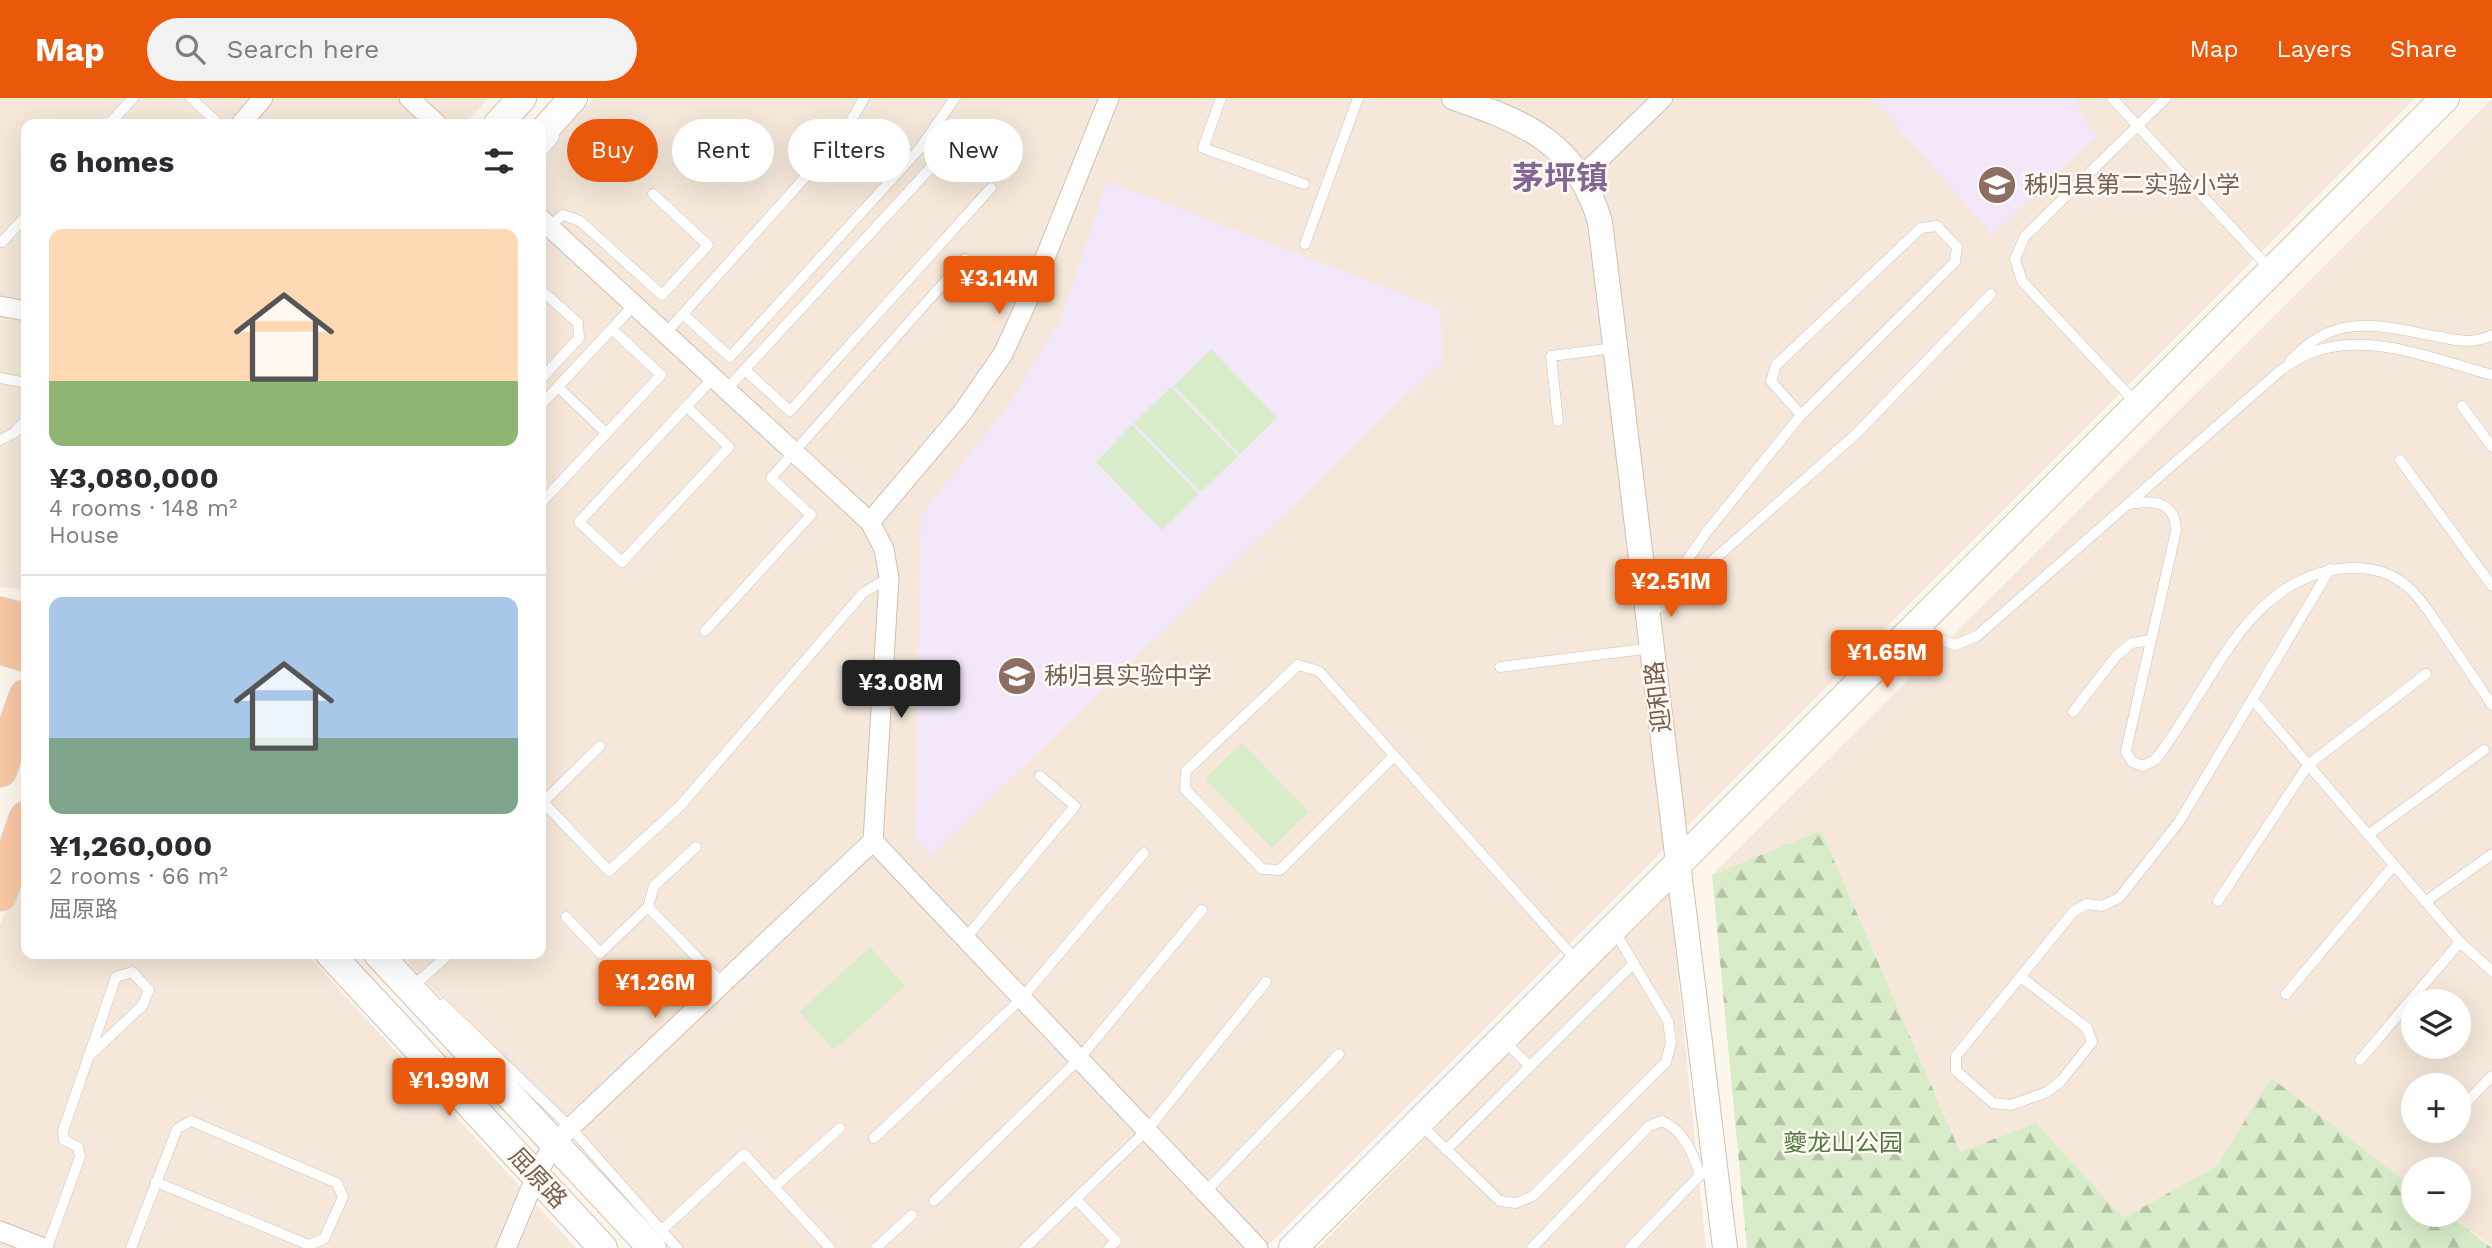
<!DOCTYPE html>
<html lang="en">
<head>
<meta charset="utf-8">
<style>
	body { margin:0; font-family:"Work Sans","Noto Sans SC",sans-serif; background:#f2f2f3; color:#2b2b33; height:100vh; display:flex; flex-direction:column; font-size:26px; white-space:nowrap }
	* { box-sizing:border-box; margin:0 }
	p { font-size:23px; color:#7c7c81 }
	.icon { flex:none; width:38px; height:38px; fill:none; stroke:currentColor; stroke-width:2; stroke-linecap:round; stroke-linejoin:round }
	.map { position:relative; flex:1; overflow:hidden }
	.drawer { position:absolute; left:21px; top:21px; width:525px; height:840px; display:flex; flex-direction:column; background:#fff; border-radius:14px; box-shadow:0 7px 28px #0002 }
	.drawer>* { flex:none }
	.top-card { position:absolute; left:567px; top:21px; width:665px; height:63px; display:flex; gap:14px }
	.fabs { position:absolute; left:2401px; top:891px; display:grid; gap:14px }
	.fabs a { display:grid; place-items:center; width:70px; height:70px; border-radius:50%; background:#fff; box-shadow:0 7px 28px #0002; font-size:35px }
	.price { position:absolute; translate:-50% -60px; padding:0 16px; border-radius:7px; background:#ea580c; color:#fff; font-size:23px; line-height:46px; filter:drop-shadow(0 2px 4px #0008) }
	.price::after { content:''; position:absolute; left:50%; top:42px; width:21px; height:16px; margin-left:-10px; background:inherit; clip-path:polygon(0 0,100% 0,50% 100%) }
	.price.current { background:#222; color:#fff }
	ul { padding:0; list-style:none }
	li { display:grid; align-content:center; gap:14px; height:371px; padding:0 28px }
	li+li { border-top:2px solid #e1e1e2 }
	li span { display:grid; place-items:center; height:217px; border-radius:14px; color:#555 }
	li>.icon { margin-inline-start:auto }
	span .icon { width:126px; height:126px; fill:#fffc; stroke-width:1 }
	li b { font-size:30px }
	h2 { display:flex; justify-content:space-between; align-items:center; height:84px; padding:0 28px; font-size:30px }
	.pill { padding:0 24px; border-radius:32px; background:#fff; box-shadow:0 7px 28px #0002; font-size:24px; line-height:63px }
	.pill.current { background:#ea580c; color:#fff }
	header { display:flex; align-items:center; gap:42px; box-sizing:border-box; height:98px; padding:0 35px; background:#ea580c; color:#fff }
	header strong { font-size:33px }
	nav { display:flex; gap:38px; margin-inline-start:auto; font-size:24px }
	.search { width:490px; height:63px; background:#f2f2f3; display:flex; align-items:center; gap:18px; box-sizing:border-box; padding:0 24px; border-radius:38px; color:#7c7c81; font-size:26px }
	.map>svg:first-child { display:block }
	.residential { fill:#f5e8da; fill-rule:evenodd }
	.education { fill:#f3e8fa }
	.forest { fill:url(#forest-firs) }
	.pitch { fill:#d8ecc9 }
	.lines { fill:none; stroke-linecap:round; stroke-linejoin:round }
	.service-casing { stroke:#d1beb0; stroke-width:11 }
	.minor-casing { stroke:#d1beb0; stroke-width:21 }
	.tertiary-casing { stroke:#d1beb0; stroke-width:26 }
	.secondary-casing { stroke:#d6c0b0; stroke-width:30 }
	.trunk-casing { stroke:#dad1cd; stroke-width:35 }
	.service { stroke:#fff; stroke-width:10 }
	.minor { stroke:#fff; stroke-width:19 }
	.tertiary { stroke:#fff; stroke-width:24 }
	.secondary { stroke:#fff; stroke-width:28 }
	.trunk { stroke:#f9c8a4; stroke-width:33 }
	.labels { text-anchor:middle; stroke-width:5; stroke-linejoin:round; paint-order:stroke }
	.education-label { font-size:24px; fill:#785e54; stroke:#fffaf3; text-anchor:start }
	.street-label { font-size:24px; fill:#7a5c4d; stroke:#fffaf3 }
	.park-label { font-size:24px; fill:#537a41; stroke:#fffaf3 }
	.district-label { font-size:32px; font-weight:bold; fill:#846695; stroke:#fffaf3 }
</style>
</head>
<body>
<header>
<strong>Map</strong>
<div class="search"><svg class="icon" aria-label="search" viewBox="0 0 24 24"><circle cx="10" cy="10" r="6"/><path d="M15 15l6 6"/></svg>Search here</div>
<nav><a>Map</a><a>Layers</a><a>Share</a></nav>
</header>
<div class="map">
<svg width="2492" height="1150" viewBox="0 0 2492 1150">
	<defs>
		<pattern id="forest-firs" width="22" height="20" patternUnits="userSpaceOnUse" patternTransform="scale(1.75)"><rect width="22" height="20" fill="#d8ecc9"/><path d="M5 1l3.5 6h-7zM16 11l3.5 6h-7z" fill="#b4c2a5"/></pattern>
	</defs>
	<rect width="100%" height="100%" fill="#fdf6ec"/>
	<g class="residential">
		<polygon points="0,0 489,0 465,26 26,26 26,492 0,489"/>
		<polygon points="594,0 2415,0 1265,1150 674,1150 400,856 541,856 541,59"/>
		<path d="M2492 1V1148L2449 1117 2459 1116V1071H2413V1089L2271 981 2217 1068 2123 1120 2036 1025 1960 1054 1821 732 1712 777ZM2413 903H2459V948H2413ZM2413 987H2459V1032H2413Z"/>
		<polygon points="26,750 26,856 307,856 576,1150 0,1150 0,827"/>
		<polygon points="1669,791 1706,1150 1318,1150"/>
	</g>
	<g class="education">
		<polygon points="1872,0 2076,0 2082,18 2098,37 1993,137"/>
		<polygon points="1107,83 1441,211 1442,263 931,758 915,740 921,417 1010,305 1060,223"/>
	</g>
	<polygon class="forest" points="1821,732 1960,1054 2036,1025 2123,1120 2217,1068 2271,980 2413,1089 2413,1116 2449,1117 2492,1150 1747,1150 1712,777"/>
	<g class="pitch">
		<polygon points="1211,251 1277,320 1240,356 1174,288"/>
		<polygon points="1171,289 1238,358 1201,394 1134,325"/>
		<polygon points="1132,327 1199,396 1162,432 1096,364"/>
		<polygon points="1242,645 1309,714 1272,750 1205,681"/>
		<polygon points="870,849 905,888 834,952 799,914"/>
	</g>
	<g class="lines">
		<g class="service-casing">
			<g id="service">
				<polyline points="191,0 219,26"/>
				<polyline points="1221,0 1203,50 1304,86"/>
				<polyline points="2112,0 2271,172"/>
				<polyline points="109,26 133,0"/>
				<polyline points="843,37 892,81"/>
				<polyline points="541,55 554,39"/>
				<polyline points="541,135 563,117 580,123 662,197 708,147 653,96"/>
				<polyline points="2,144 26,118"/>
				<polyline points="1305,146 1358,0"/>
				<polyline points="541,192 578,225 579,240 541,281"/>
				<polyline points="683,216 730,259 921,49 955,0"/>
				<polyline points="665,236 843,37 864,0"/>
				<path d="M2290 263C2337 212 2380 228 2440 239 2459 243 2474 246 2492 237"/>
				<polyline points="745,272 790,313 991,90"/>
				<polyline points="0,280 26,285"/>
				<polyline points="558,289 606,335"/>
				<polyline points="726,292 947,52"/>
				<polyline points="2136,305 2022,183 2015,161 2025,138 2166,0"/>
				<polyline points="541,307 634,207"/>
				<polyline points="2462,308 2492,349"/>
				<polyline points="687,309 729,349 622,464 579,424 713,280"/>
				<polyline points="1558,323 1551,258 1614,250"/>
				<polyline points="0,342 14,335 26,322"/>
				<polyline points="2400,362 2492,488"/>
				<polyline points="541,405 661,277 612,231"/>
				<path d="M2128 406C2153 402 2175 402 2176 433L2127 648 2126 654 2132 664 2143 668 2155 662C2211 593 2245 476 2349 470 2372 469 2390 474 2408 489 2422 501 2433 520 2444 536 2460 559 2476 583 2492 607"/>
				<polyline points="1659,510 1856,336 1991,196"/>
				<polyline points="1652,514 1705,436 1801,317 1955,164 1957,149 1937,128 1921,130 1776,267 1771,283 1801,317"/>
				<path d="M1920 525 1935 539 1955 547 1977 538 2281 272C2290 266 2300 259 2310 255 2368 232 2436 262 2492 277"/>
				<polyline points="705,533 811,417 771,380 965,161"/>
				<polyline points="1500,569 1652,550"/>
				<polyline points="2253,602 2460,844 2492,873"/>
				<polyline points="2073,614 2117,557 2132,545 2151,542"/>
				<polyline points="600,648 543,704 609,773 681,707 863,495 888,480"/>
				<polyline points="1394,658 1280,772 1262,771 1185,691 1186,673 1298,567 1319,573 1576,862"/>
				<polyline points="2368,737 2484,652"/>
				<polyline points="2218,803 2308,667 2426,576"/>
				<polyline points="2425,804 2492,756"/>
				<polyline points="648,809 723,886"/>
				<polyline points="566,819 600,855 648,809 654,788 696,749"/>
				<polyline points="965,841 1075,708 1040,678"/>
				<polyline points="2021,879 2087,930 2092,944 2061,983 2047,994 2011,1007 1993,1005 1956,973 1956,958 2074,813 2087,806 2102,808 2119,800 2179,724 2330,471"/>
				<polyline points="419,883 449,856"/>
				<polyline points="2286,896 2394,767"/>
				<polyline points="443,906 571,1030 677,1150"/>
				<polyline points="1503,941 1530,969"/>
				<polyline points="2360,962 2460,844"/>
				<polyline points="2460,1011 2492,978"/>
				<polyline points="1419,1025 1500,1103 1516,1105 1533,1098 1666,964 1671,945 1668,923 1615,834"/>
				<polyline points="874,1040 1022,900 1144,755"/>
				<polyline points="1446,1052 1634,865"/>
				<polyline points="774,1089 840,1030"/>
				<polyline points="1205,1094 1339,956"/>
				<polyline points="1076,1101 1116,1143 1109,1150"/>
				<polyline points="934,1103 1079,961 1202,812"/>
				<polyline points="662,1132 744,1056 830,1150"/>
				<polyline points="47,1150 80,1059 78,1049 64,1042 63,1033 116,879 132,874 149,892 142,908 88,959"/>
				<polyline points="131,1150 177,1031 191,1023 337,1085 343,1099 324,1141 309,1147 156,1084"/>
				<polyline points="876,1150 912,1117"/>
				<polyline points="1025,1150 1147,1032 1266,884"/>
				<path d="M1532 1150 1649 1028 1662 1023C1684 1033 1693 1055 1700 1077"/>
				<polyline points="1630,1150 1700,1077 1706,1075"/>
			</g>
		</g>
		<g class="minor-casing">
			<g id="minor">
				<polyline points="409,0 437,26"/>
				<polyline points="241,26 263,0"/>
				<polyline points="1582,78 1663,0"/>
				<polyline points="541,121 870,424 884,451 889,480 873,743 1258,1150"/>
				<polyline points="0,208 26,213"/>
				<polyline points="870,424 962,315 1003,256 1031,195 1109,0"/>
				<polyline points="0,1133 44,1150"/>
				<polyline points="506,1150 536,1078 554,1045 873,743"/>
			</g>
		</g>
		<g class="tertiary-casing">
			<path id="tertiary" d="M1454 0C1525 24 1577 45 1600 124L1725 1150"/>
		</g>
		<g class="secondary-casing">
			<g id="secondary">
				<polyline points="498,26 522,0"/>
				<polyline points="541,36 573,0"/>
				<polyline points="330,856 603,1150"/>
				<polyline points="378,856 652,1150"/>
				<polyline points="1293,1150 2445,0"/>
			</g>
		</g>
		<g class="trunk-casing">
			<g id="trunk">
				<polyline points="0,516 26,523"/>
				<polyline points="0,549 26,557"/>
				<polyline points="0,672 26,598"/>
				<polyline points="0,796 26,720"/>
			</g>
		</g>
		<use href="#service" class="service"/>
		<use href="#minor" class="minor"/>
		<use href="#tertiary" class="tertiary"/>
		<use href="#secondary" class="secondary"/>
		<use href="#trunk" class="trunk"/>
	</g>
	<defs>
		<g id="school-disc" transform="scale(2.0125)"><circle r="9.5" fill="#8d6e63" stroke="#fffaf3"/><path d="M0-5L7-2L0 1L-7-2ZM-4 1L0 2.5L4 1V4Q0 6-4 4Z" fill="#fff"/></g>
	</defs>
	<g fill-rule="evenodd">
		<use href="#school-disc" x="1997" y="87"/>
		<use href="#school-disc" x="1017" y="578"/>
	</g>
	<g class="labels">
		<g class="education-label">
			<text x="2024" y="95">秭归县第二实验小学</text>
			<text x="1044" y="586">秭归县实验中学</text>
		</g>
		<g class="street-label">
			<text transform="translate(1658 599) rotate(-97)" y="8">迎和路</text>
			<text transform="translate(538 1080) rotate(47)" y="8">屈原路</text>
		</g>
		<g class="park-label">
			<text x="1843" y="1053">夔龙山公园</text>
		</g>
		<g class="district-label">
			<text x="1560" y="91">茅坪镇</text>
		</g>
	</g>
</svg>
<div class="fabs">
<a><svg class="icon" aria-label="layers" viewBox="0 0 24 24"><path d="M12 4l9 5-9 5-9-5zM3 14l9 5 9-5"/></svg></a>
<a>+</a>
<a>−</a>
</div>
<b class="price" style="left:999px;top:218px">¥3.14M</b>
<b class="price" style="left:1671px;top:521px">¥2.51M</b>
<b class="price" style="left:1887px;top:592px">¥1.65M</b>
<b class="price current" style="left:901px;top:622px">¥3.08M</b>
<b class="price" style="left:655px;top:922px">¥1.26M</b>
<b class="price" style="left:449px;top:1020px">¥1.99M</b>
<div class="top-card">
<a class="pill current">Buy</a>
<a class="pill">Rent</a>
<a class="pill">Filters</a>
<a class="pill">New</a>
</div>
<section class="drawer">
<h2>6 homes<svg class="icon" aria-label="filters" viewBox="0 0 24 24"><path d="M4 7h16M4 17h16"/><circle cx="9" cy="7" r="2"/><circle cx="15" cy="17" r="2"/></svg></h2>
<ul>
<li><span style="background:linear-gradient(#ffd9b3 70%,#8fb573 0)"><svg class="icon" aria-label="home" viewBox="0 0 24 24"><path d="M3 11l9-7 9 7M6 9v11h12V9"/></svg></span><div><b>¥3,080,000</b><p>4 rooms · 148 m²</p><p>House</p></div></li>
<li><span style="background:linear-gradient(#a9c7e8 65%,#7fa58c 0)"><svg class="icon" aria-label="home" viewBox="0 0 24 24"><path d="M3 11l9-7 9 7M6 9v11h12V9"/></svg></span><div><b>¥1,260,000</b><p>2 rooms · 66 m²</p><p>屈原路</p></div></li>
</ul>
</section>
</div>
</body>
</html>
